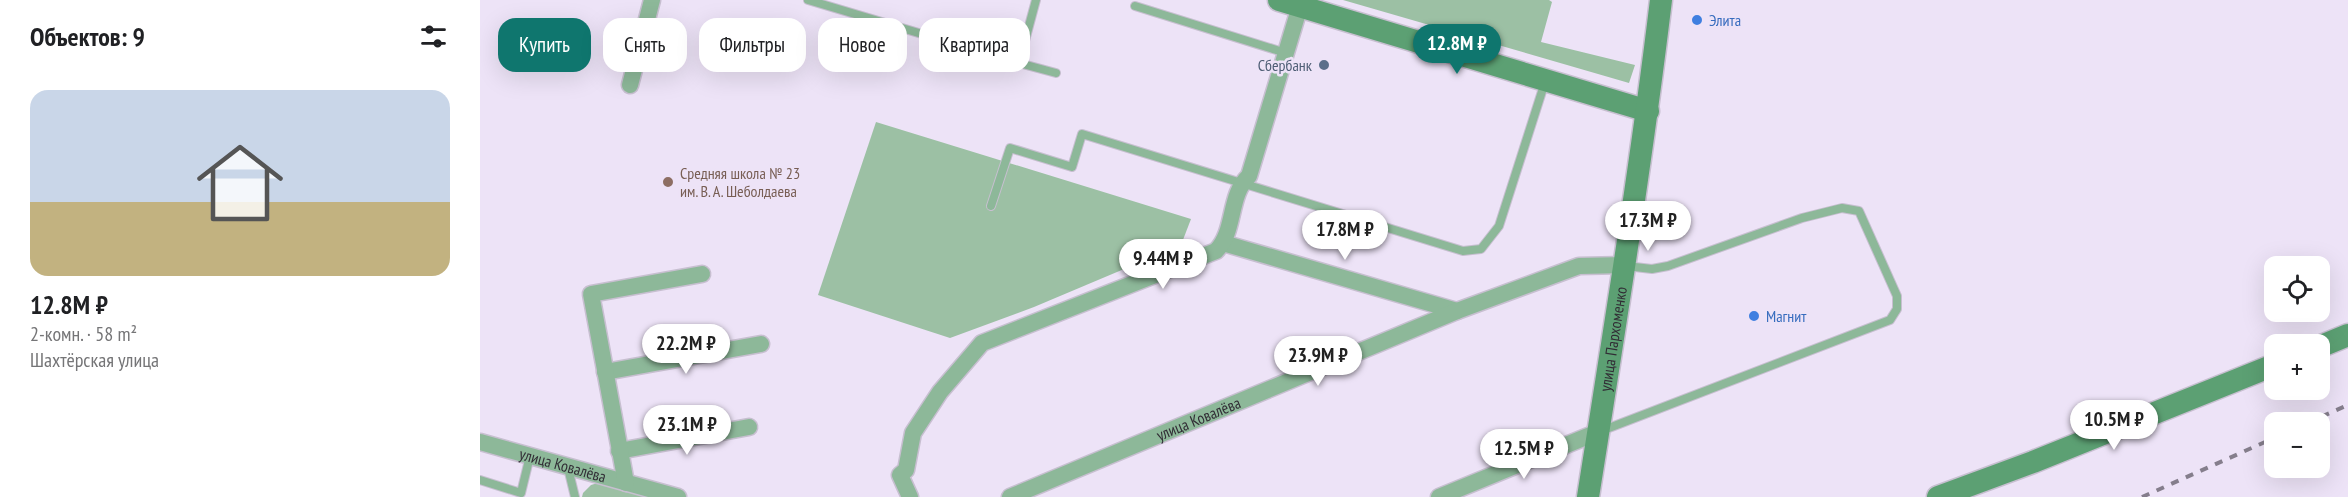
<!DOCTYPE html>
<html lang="ru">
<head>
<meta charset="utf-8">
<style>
	body { margin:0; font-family:"PT Sans Narrow",sans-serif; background:#f6f6f6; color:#202124; height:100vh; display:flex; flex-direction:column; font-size:22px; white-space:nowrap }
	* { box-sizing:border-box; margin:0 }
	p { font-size:20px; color:#757577 }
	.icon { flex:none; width:33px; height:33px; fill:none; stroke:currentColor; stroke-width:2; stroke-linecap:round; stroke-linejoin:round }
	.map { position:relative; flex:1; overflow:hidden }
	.sheet { display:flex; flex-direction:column; background:#fff; width:480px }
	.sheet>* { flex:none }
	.top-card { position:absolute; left:18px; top:18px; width:570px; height:54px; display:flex; gap:12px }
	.tools { position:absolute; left:1784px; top:256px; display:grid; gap:12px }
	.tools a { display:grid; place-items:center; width:66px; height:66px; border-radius:12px; background:#fff; box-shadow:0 6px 24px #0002; font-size:30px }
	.price { position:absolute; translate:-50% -51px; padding:0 14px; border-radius:21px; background:#fff; color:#222; font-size:20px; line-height:39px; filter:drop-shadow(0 2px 3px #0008) }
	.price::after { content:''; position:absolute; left:50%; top:36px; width:18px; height:14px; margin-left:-9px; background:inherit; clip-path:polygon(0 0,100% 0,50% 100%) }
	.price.on { background:#0f766e; color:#fff }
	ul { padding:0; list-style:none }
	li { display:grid; align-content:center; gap:12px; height:318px; padding:0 30px }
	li+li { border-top:2px solid #e0e0e0 }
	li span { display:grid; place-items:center; height:186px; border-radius:18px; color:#555 }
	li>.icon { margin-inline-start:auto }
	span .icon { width:108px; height:108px; fill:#fffc; stroke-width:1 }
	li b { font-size:26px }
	h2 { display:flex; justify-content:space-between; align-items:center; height:72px; padding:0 30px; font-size:26px }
	.pill { padding:0 21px; border-radius:18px; background:#fff; box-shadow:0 6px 24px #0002; font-size:21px; line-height:54px }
	.pill.on { background:#0f766e; color:#fff }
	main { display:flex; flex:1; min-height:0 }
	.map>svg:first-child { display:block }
	.green { fill:#9cc0a4 }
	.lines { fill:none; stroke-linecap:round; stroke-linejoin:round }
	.lane-casing { stroke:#c7bfd0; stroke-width:10 }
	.street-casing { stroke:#c7bfd0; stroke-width:19 }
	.secondary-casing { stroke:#c7bfd0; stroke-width:25 }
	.lane { stroke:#8db899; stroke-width:8 }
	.street { stroke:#8db899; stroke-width:16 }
	.secondary { stroke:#5ca073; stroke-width:22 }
	.rail { stroke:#857e8c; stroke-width:4; stroke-dasharray:8 8; stroke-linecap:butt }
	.shop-dot { fill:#3f7fe0; stroke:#ede3f7; stroke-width:2 }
	.service-dot { fill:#5c6f8a; stroke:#ede3f7; stroke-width:2 }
	.education-dot { fill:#8d6e63; stroke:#ede3f7; stroke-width:2 }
	.labels { text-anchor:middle; stroke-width:5; stroke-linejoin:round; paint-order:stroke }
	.shop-label { font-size:16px; fill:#366cbe; stroke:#ede3f7; text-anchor:start }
	.service-label { font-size:16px; fill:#4e5e75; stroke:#ede3f7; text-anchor:end }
	.education-label { font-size:16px; fill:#785e54; stroke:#ede3f7; text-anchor:start }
	.street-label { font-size:16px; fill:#312d35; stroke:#ede3f7 }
</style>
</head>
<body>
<main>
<section class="sheet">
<h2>Объектов: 9<svg class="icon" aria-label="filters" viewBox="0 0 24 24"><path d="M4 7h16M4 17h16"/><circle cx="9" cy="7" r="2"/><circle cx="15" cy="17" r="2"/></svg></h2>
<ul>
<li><span style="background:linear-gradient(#c9d6e8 60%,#c2b280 0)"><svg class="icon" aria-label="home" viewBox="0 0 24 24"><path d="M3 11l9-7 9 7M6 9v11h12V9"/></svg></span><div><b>12.8M ₽</b><p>2-комн. · 58 m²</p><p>Шахтёрская улица</p></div></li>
</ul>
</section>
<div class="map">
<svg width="1868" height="497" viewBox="0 0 1868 497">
	<rect width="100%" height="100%" fill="#ede3f7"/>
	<g class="green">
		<polygon points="863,0 1069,0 1072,2 1061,42 1155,65 1149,83"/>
		<polygon points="396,122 711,219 701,245 554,307 470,338 338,295"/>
		<polygon points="121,482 172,497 102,497 103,493 111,485"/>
	</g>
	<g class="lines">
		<g class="lane-casing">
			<g id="lane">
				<polyline points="328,0 539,63"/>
				<polyline points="556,0 539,63 576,73"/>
				<polyline points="655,6 806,53"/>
				<polyline points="511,206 530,148 592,167 602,134 983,251 1001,249 1019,226 1065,82"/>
				<polyline points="1121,431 1410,320 1417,309 1417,296 1379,211 1362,208 1322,218 1188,266 1172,269 1146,266"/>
				<polyline points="88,468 95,497"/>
				<polyline points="0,480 41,493 50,456"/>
			</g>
		</g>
		<g class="street-casing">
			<g id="street">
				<polyline points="150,85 172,0"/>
				<polyline points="743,243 977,311"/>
				<polyline points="125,372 281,344"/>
				<path id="s1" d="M0 442 198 497"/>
				<polyline points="139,451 269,427"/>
				<polyline points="146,483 111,294 222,274"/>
				<path d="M430 497 420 475 426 470 433 433 460 392 502 343 736 251C756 231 748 195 769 176L820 6"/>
				<path id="s2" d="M530 497 977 311 1099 266 1145 265"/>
				<polyline points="959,497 1118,432"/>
			</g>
		</g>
		<g class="secondary-casing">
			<g id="secondary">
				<polyline points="799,0 1168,111"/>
				<polyline points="1839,347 1868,335"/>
				<path id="s3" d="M1108 497C1134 332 1161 166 1181 0"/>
				<polyline points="1458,497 1553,462 1794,365"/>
			</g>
		</g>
		<use href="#lane" class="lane"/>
		<use href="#street" class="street"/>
		<use href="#secondary" class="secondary"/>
		<g class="rail">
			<polyline points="1827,423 1868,405"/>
			<polyline points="1662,497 1794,438"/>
		</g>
	</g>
	<g class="shop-dot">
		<circle cx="1217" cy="20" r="6"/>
		<circle cx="1274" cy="316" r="6"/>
	</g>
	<circle class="service-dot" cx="844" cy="65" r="6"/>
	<circle class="education-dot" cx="188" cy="182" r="6"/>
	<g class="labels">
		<g class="shop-label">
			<text x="1229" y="26">Элита</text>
			<text x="1286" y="322">Магнит</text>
		</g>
		<g class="service-label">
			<text x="832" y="71">Сбербанк</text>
		</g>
		<g class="education-label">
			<text x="200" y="179">Средняя школа № 23<tspan x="200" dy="18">им. В. А. Шеболдаева</tspan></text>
		</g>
		<g class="street-label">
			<text dy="6" stroke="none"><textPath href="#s3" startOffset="160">улица Пархоменко</textPath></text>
			<text dy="6" stroke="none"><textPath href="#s2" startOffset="204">улица Ковалёва</textPath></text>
			<text dy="6" stroke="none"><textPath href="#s1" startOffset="86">улица Ковалёва</textPath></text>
		</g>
	</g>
</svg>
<div class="tools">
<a><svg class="icon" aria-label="locate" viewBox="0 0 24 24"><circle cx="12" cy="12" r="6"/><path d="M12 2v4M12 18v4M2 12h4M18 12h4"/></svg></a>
<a>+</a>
<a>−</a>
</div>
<b class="price on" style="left:977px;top:75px">12.8M ₽</b>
<b class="price" style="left:1168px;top:252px">17.3M ₽</b>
<b class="price" style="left:865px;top:261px">17.8M ₽</b>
<b class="price" style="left:683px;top:290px">9.44M ₽</b>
<b class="price" style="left:206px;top:375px">22.2M ₽</b>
<b class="price" style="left:838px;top:387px">23.9M ₽</b>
<b class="price" style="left:1634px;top:451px">10.5M ₽</b>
<b class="price" style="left:207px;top:456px">23.1M ₽</b>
<b class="price" style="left:1044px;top:480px">12.5M ₽</b>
<div class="top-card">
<a class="pill on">Купить</a>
<a class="pill">Снять</a>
<a class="pill">Фильтры</a>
<a class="pill">Новое</a>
<a class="pill">Квартира</a>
</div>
</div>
</main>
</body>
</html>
